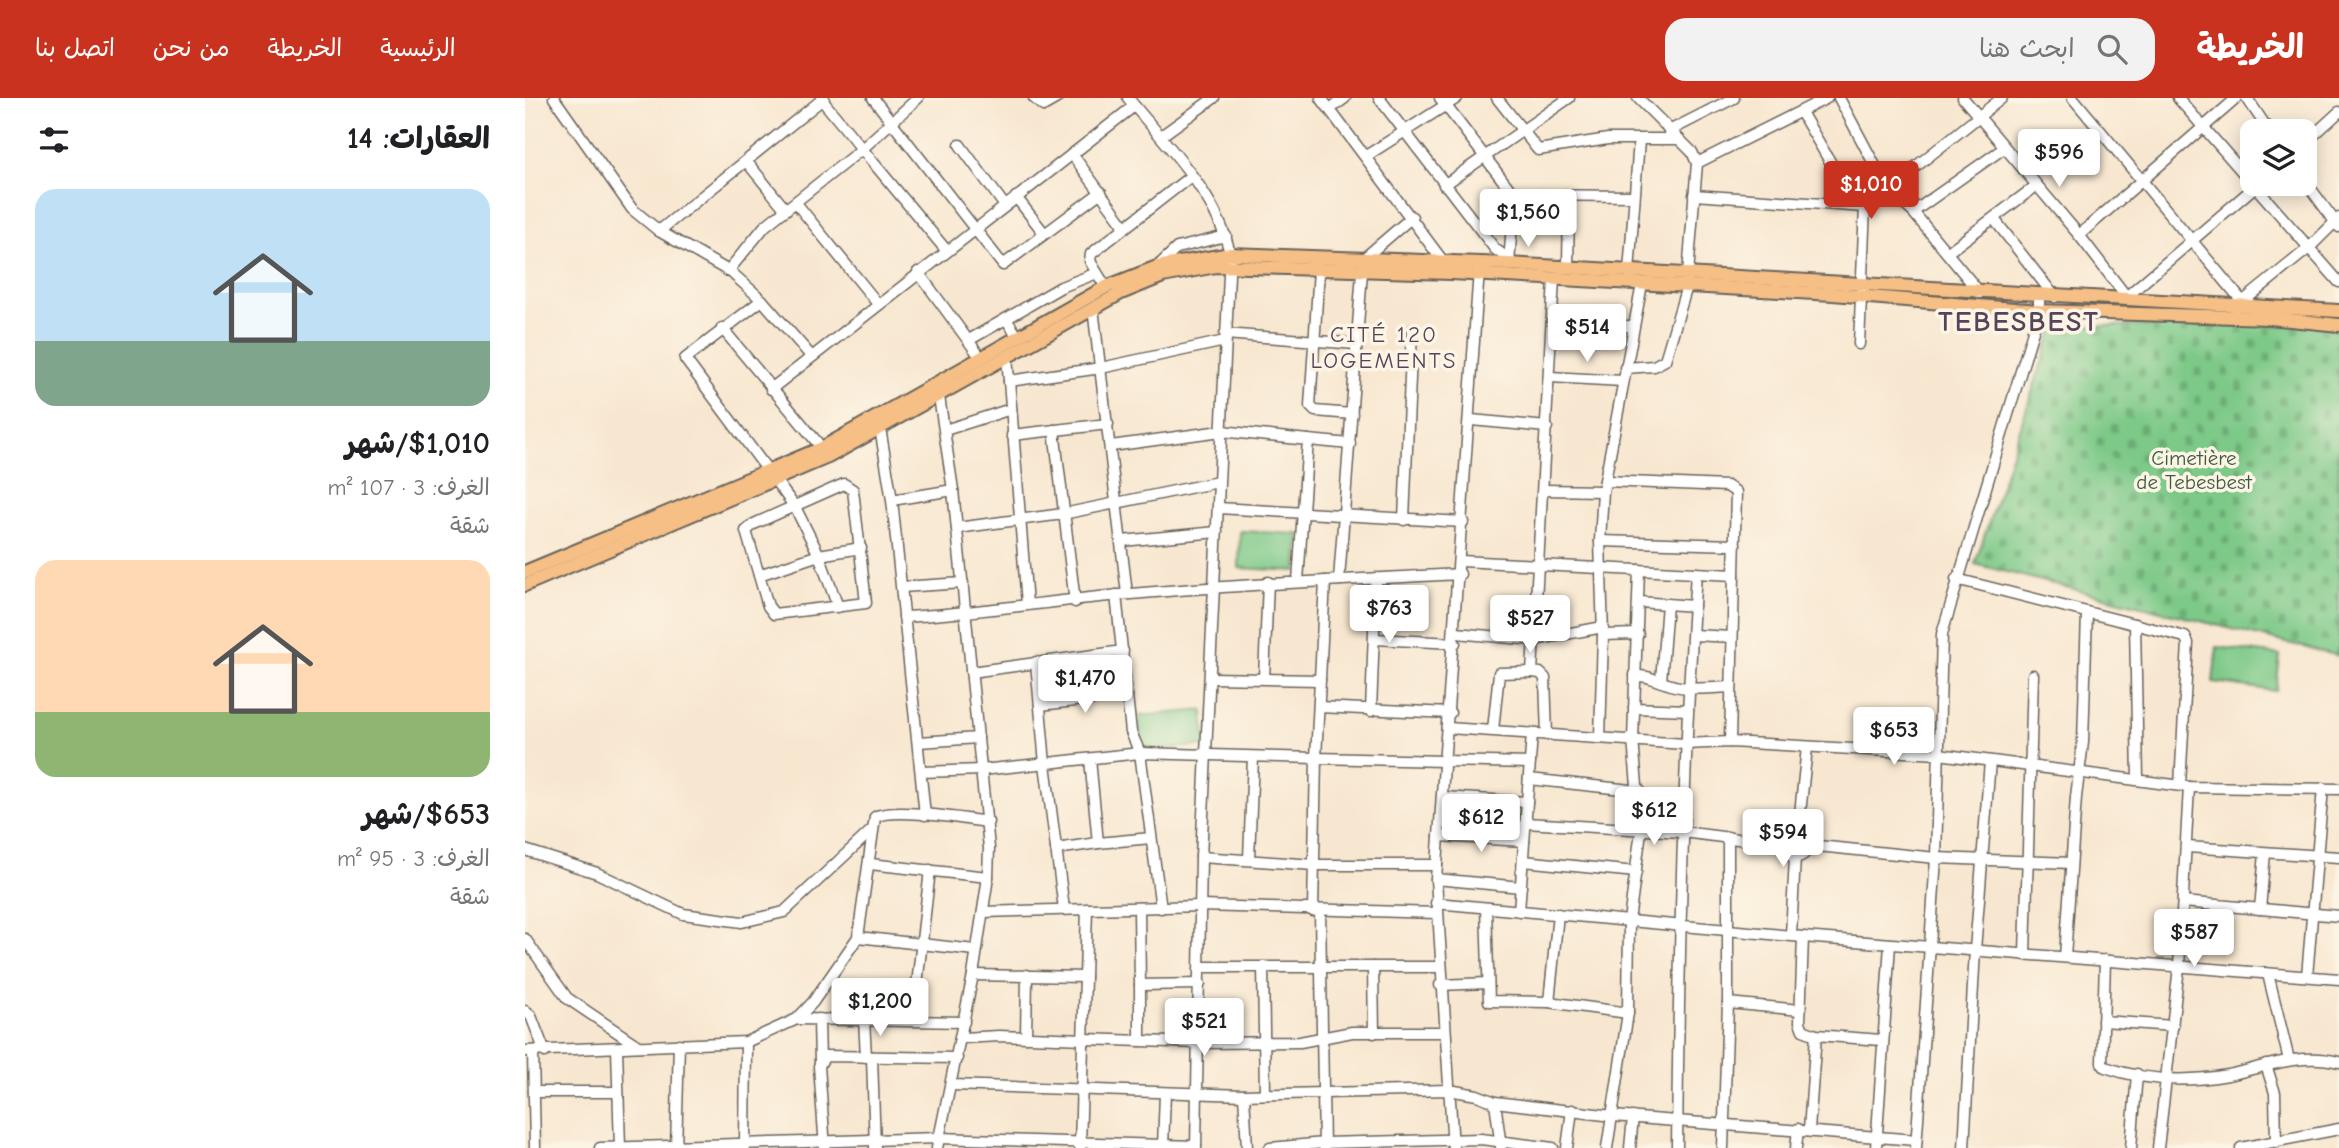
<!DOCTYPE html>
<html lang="ar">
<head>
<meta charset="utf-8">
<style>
	body { margin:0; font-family:"Comic Neue","Playpen Sans Arabic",sans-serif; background:#f2f2f2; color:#202124; direction:rtl; height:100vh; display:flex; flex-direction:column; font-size:26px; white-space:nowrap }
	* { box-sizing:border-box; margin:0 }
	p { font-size:23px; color:#757577 }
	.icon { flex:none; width:38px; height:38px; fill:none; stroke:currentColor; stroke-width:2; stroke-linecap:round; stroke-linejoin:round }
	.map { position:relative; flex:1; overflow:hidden; direction:ltr }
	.drawer { display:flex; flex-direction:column; background:#fff; width:525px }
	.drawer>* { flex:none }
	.fabs { position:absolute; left:1715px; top:21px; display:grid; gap:14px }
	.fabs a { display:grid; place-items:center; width:77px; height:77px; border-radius:14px; background:#fff; box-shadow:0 4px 18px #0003; font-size:35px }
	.price { position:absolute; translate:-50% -60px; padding:0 16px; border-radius:7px; background:#fff; color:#222; font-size:23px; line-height:46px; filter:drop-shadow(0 2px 4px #0008) }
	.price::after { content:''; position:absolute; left:50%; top:42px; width:21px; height:16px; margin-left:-10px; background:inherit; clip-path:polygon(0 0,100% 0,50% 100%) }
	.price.active { background:#c8321e; color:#fff }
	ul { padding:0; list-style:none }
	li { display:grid; align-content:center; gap:14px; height:371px; padding:0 35px }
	li span { display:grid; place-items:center; height:217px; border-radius:21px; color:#555 }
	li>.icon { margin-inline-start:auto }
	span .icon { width:126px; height:126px; fill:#fffc; stroke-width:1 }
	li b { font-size:30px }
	h2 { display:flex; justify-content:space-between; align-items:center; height:84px; padding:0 35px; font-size:30px }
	header { display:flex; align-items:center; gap:42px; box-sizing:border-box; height:98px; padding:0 35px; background:#c8321e; color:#fff }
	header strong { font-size:33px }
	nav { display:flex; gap:38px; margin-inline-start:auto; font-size:24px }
	.search { width:490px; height:63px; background:#f2f2f2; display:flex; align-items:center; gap:18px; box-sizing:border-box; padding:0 24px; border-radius:21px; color:#757577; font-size:26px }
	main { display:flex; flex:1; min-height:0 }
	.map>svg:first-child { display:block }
	.green { fill:#7dc988; stroke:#4c7252; stroke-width:2 }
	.cemetery { fill:url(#cemetery-stones); stroke:#4c7252; stroke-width:2 }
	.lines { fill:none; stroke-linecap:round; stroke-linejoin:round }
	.minor-casing { stroke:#69635b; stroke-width:13 }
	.major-casing { stroke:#69635b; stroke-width:16 }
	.minor { stroke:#fff; stroke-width:10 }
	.major { stroke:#f5bf86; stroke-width:12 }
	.labels { text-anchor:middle; stroke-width:7; stroke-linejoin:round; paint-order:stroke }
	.park-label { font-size:21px; fill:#3e5942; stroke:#fcf5e5 }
	.neighbourhood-label { font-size:23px; letter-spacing:2px; fill:#56455a; stroke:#fcf5e5 }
	.district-label { font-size:28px; font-weight:bold; letter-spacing:2px; fill:#56455a; stroke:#fcf5e5 }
</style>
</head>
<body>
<header>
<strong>الخريطة</strong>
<div class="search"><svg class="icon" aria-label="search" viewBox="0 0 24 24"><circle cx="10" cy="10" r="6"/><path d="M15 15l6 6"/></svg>ابحث هنا</div>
<nav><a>الرئيسية</a><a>الخريطة</a><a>من نحن</a><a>اتصل بنا</a></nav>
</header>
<main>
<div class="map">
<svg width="1814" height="1050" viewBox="0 0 1814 1050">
	<defs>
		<pattern id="cemetery-stones" width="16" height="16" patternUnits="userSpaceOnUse" patternTransform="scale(1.75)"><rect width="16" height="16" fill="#7dc988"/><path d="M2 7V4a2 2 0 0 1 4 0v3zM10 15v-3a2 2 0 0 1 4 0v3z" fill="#6bac75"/></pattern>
	</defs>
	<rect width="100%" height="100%" fill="#fcf5e5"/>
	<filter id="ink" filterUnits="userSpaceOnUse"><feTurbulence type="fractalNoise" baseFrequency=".0143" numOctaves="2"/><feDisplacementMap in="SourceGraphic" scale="14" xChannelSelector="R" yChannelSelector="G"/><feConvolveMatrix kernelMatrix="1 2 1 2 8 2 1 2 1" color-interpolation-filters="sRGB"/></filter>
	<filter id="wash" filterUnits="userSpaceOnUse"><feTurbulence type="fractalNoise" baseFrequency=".00686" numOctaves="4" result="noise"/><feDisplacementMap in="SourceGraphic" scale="28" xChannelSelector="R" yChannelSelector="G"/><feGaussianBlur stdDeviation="1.57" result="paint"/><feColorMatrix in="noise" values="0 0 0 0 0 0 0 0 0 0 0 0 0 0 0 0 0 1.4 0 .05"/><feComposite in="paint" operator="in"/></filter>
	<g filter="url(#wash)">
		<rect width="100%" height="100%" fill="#f8e7d0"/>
		<g class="green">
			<polygon points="715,433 774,436 772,473 714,470"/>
			<polygon points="1692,549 1755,557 1751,593 1688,584"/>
			<polygon points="678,612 681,647 617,653 614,618"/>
			<polygon points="936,704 998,708 996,738 934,734"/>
		</g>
		<polygon class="cemetery" points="1799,227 1814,234 1814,558 1450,466 1529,228"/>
	</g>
	<g filter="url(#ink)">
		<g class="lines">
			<g class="minor-casing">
				<g id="minor">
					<polyline points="29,0 107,111 134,133 207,175 237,202 286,258"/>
					<polyline points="348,0 478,167 576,94"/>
					<polyline points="393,0 337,51 421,152"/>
					<polyline points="509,0 518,8 532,0"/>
					<path d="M603 0C641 47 692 95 705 156L676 759 671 1050"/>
					<polyline points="796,0 920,166"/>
					<polyline points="854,0 970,151 985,162"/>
					<polyline points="915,0 989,97 984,166"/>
					<polyline points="972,0 1013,52 1083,41 1152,41"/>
					<polyline points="1314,0 1363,92 1388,114 1455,195"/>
					<polyline points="1438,0 1554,137 1604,202"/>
					<polyline points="1548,0 1717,203"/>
					<polyline points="1653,0 1727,85"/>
					<polyline points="1722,0 1744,33"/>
					<polyline points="805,11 820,0"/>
					<polyline points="1276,14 1331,108"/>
					<polyline points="1144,33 1209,0"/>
					<polyline points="636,38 689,0"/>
					<polyline points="1780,45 1814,14"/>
					<polyline points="435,47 480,108"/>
					<polyline points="547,56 599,127"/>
					<polyline points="841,58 932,0"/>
					<polyline points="221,63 261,112"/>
					<polyline points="1172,65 1302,0"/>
					<polyline points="1780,83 1814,129"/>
					<polyline points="1728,86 1814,184"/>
					<polyline points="919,87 1044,0"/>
					<polyline points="989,97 1108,98"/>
					<polyline points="1169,97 1340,109 1477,0"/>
					<polyline points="491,99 519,135"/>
					<polyline points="271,105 353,206"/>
					<polyline points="1388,114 1479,50"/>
					<polyline points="1469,121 1530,199"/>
					<polyline points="134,133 299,0"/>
					<polyline points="1554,137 1712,0"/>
					<polyline points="1423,154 1511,88"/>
					<polyline points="837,162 887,119"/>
					<polyline points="632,169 652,150 701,138"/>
					<polyline points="1043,170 1044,99"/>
					<polyline points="794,172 785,308 790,313 827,316"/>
					<polyline points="203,173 240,128 337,51 297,2"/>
					<polyline points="393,174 456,260"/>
					<polyline points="1104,174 1114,42"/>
					<polyline points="572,175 565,163 566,156 666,78"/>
					<polyline points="1601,199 1733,86"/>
					<polyline points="237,202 160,261 270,409 294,457 313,509"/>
					<polyline points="1715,206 1784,150 1814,120"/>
					<polyline points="568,210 602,496"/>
					<polyline points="481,221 493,239"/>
					<polyline points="1027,229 1108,228"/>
					<polyline points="197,230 301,355"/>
					<polyline points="700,236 832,246"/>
					<polyline points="444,242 536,189 572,175 581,189"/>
					<polyline points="1334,246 1340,109"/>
					<polyline points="482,258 502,506"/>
					<polyline points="1100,270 1129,268 1140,262 1162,188 1172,65 1167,54 1113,0"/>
					<polyline points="1025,279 1098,283"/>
					<polyline points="484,283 576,270 700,243"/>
					<polyline points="246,291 609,8"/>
					<polyline points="946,322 1022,329"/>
					<polyline points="355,330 367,402 400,717"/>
					<polyline points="420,332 486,311"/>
					<polyline points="529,332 550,504"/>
					<polyline points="487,337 583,326"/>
					<polyline points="586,348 696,333 783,342"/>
					<polyline points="1080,383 1202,388 1211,394 1205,644"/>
					<polygon points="319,386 328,392 341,505 249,516 243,508 221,433 229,426"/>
					<polyline points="1019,392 1078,393"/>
					<polyline points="367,402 428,392"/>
					<polyline points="693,410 938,424"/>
					<polyline points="879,422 887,232"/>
					<polyline points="432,430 538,416 693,384"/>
					<polyline points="597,443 692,434"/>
					<polyline points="1075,443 1210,447"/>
					<polyline points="936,463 1209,477"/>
					<polyline points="234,477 294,457 336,450"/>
					<polyline points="1431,481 1660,539 1663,545 1655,687"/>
					<polyline points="814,482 837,174"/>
					<polyline points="773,483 783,342 825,346"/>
					<polyline points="800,483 791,660 1005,665"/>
					<polyline points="377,489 438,485"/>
					<polyline points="591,497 606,634 615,655 636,810"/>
					<polyline points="1114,504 1169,508"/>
					<path d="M379 519C455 515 530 502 606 496 716 486 825 482 935 476"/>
					<polyline points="1610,526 1613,681"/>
					<polyline points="931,535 1009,542 1078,529"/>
					<polyline points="1078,537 1113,536"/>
					<polyline points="1168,537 1207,539"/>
					<polyline points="849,541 930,545"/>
					<polyline points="511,564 520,666 539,811"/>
					<polyline points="446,574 598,553"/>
					<path d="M1110 578C1127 578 1128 582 1143 586 1162 593 1186 590 1206 589"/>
					<polyline points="686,580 795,582"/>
					<polyline points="739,580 743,484"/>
					<polyline points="1136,583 1142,506"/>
					<polyline points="515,607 602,597"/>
					<polyline points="794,609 925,615"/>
					<polyline points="1109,610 1163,612"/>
					<polyline points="846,613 851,480"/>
					<polyline points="923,630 1160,646 1205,644 1414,656 1664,689 1814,691"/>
					<polyline points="968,632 974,575 1007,574"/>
					<polyline points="1022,637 1020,580 1015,575 1007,574 1029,181"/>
					<polyline points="1075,640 1078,537 1075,443 1078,393 1117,186"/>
					<polyline points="394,644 453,640"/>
					<polyline points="565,661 573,745 626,740"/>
					<polyline points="396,674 457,672 615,655 791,660 788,813"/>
					<polyline points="1004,681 1115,693"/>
					<polyline points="917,699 1002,704"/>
					<polyline points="1000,725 1158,734 1260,747"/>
					<polyline points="1273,735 1282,649"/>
					<circle cx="1271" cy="747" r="12"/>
					<polyline points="914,738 999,743"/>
					<polyline points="1283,747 1411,760 1546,765"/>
					<polyline points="1662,749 1814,759"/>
					<polyline points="531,751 573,745"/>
					<polyline points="0,752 72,775 158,816 217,824 259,814 347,732"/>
					<polyline points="676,759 789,767 912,767"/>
					<polyline points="724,760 728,659"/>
					<polyline points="998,763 1111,774"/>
					<polyline points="345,766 463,779"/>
					<polyline points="911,781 996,789"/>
					<polyline points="1658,804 1814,818"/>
					<polyline points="911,805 1278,839 1814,881"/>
					<polyline points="614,810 615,887"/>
					<polyline points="961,810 964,903 1024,904 1103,915"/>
					<polyline points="1735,811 1740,755"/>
					<polyline points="795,813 799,1049"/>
					<polyline points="994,813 1007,636"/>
					<polyline points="458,814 676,808 911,815"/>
					<polyline points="1266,837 1270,759"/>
					<polyline points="333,839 450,852"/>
					<polyline points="1278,839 1275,924 1278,932 1291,937"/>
					<polyline points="0,841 42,900 113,948"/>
					<polyline points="1500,857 1508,577"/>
					<polyline points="1540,859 1551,699 1558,644 1562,515"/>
					<path d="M1580 862 1577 965 1580 969C1619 983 1663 984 1703 977 1740 969 1776 954 1814 964"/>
					<polyline points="676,869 738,869 740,995"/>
					<polyline points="738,869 914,869"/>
					<polyline points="848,869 849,935"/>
					<polyline points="1743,876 1764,962"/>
					<polyline points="448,877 560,879"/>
					<polyline points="1782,878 1798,690"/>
					<polyline points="915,887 963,885"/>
					<polyline points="1024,904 1033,816"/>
					<polyline points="1203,905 1275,912"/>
					<polyline points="0,913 6,918 20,954"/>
					<polyline points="272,921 439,924"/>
					<polyline points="294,921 295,964"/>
					<polyline points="339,921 341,959"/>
					<polyline points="388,922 405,772"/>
					<polyline points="1578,923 1648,928"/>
					<polyline points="501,939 502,877"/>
					<polyline points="437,940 474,938 673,945 775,944 827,934 920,934"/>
					<polyline points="615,943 615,887 675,886"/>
					<polyline points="92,950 95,1050"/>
					<path d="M0 953 221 944 272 921 288 904 333 839 350 719C369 709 439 721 463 724"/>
					<polyline points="8,953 10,1050"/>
					<polyline points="347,959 350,1050"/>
					<polyline points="1741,967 1750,995 1751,1044"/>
					<polyline points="427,987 719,997 924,992 952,997 970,1004 1088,1018 1391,1042"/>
					<polyline points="9,994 92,994"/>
					<polyline points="719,997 722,1050"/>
					<polyline points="970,1004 976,1049"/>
					<polyline points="1284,1032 1291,937 1356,942"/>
					<polyline points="220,1048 221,944"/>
					<polyline points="555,1049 562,811"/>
					<polyline points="638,1049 640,995"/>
					<polyline points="75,1050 414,1040 671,1048"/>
					<polyline points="151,1050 154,946"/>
					<polyline points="300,1050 294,968 300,958 432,960"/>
					<polyline points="412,1050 448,877 463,779 464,750 428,392 413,292"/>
					<polyline points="745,1050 799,1045 956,1041 1028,1050"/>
					<polyline points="928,1050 911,781 954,172"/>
					<polyline points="1042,1050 1047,1012"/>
					<polyline points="1082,1050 1103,915 1104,823 1116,733 1108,642 1114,472"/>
					<polyline points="1105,1050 1108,1019"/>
					<path d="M1152 1050C1154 858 1158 666 1171 475"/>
					<polyline points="1198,1050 1203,905 1203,739"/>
					<polyline points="1271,1050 1273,1031"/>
					<polyline points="1351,1050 1365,846"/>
					<polyline points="1391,1050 1411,760 1417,536 1514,213 1514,198"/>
					<polyline points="1439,1050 1450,852 1465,663"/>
					<polyline points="1606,1050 1612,976"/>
					<polyline points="1633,1050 1654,869 1664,689"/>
					<polyline points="1716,1050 1814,1031"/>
				</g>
			</g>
			<g class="major-casing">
				<g id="major">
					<polyline points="0,474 297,350 581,189 632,169 705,156 984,166 1814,213"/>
					<polyline points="0,487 303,359 596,195 638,178 691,168 926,175 1308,196 1514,213 1745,220 1814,227"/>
				</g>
			</g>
			<use href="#minor" class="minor"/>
			<use href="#major" class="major"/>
		</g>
	</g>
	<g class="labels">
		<g class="park-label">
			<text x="1669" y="367">Cimetière<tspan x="1669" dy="24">de Tebesbest</tspan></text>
		</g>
		<g class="neighbourhood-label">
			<text x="859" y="244">CITÉ 120<tspan x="859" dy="26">LOGEMENTS</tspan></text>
		</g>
		<g class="district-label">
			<text x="1494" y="233">TEBESBEST</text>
		</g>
	</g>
</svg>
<div class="fabs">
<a><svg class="icon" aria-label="layers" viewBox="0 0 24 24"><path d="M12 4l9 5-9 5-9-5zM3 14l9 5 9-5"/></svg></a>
</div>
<b class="price" style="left:1534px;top:91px">$596</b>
<b class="price active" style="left:1346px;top:123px">$1,010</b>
<b class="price" style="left:1003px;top:151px">$1,560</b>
<b class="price" style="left:1062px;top:266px">$514</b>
<b class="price" style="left:864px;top:547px">$763</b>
<b class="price" style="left:1005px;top:557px">$527</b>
<b class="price" style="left:560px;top:617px">$1,470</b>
<b class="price" style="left:1369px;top:669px">$653</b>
<b class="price" style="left:1129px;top:749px">$612</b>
<b class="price" style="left:956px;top:756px">$612</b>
<b class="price" style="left:1258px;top:771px">$594</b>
<b class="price" style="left:1669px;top:871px">$587</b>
<b class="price" style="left:355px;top:940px">$1,200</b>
<b class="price" style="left:679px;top:960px">$521</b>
</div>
<section class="drawer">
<h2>العقارات: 14<svg class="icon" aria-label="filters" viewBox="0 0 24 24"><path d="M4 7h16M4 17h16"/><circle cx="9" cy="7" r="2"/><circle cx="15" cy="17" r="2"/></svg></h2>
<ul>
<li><span style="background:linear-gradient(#bfe0f5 70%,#7fa58c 0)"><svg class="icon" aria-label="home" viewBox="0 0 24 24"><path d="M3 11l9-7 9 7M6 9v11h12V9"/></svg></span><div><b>$1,010/شهر</b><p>الغرف: 3 · 107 m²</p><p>شقة</p></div></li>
<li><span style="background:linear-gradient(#ffd9b3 70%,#8fb573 0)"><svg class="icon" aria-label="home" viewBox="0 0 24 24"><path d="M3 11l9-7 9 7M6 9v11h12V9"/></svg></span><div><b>$653/شهر</b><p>الغرف: 3 · 95 m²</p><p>شقة</p></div></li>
</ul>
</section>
</main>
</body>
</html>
